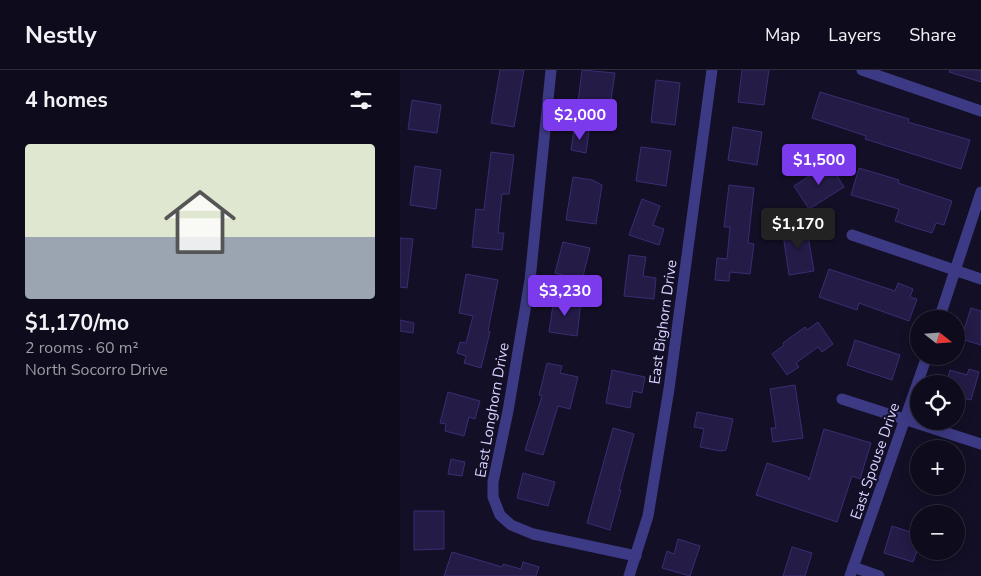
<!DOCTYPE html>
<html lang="en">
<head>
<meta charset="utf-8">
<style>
	body { margin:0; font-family:"Nunito Sans",sans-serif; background:#1c1929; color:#f1f3f6; height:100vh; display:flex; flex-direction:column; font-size:19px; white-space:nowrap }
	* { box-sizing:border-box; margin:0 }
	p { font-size:16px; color:#9b9ba3 }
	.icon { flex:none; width:28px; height:28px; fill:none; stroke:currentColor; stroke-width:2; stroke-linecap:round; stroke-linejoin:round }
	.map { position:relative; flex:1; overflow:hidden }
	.side { display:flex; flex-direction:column; background:#0e0b1c; width:400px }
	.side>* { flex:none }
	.needle { width:32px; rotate:107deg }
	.fabs { position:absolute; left:510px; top:240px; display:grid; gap:10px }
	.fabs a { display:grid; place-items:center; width:55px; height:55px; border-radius:50%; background:#0e0b1c; box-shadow:0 2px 12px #0003,0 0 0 1px #2e2b3b; font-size:25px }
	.price { position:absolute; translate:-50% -42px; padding:0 11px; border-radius:5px; background:#7c3aed; color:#fff; font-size:16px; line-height:32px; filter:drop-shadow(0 1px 2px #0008) }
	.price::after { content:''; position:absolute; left:50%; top:30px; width:15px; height:11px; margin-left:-8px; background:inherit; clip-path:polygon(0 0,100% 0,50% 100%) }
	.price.current { background:#222; color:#fff }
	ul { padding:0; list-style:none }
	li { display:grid; align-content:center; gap:10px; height:265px; padding:0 25px }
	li+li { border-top:1px solid #2e2b3b }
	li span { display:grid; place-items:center; height:155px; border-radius:5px; color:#555 }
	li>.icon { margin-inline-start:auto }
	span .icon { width:90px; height:90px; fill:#fffc; stroke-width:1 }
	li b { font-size:21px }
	h2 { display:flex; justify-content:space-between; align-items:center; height:60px; padding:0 25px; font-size:21px }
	header { display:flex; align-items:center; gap:30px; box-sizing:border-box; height:70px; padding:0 25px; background:#0e0b1c; border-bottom:1px solid #2e2b3b }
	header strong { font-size:24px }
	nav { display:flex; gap:28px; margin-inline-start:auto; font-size:18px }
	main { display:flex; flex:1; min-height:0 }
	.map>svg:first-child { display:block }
	.building { fill:#241b47; stroke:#3b2d73 }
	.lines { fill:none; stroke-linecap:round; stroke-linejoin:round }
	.minor { stroke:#3d3a85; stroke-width:11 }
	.labels { text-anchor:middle; stroke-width:4; stroke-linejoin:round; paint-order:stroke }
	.street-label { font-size:15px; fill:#d9d4ff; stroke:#130f26 }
</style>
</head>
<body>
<header>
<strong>Nestly</strong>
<nav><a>Map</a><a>Layers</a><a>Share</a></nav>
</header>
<main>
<section class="side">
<h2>4 homes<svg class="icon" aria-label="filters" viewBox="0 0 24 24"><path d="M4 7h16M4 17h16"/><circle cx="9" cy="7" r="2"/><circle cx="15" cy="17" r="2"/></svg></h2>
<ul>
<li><span style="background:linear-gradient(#dfe7d0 60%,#9aa5b1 0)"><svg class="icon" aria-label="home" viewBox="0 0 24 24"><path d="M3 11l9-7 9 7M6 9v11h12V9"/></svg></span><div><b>$1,170/mo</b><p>2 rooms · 60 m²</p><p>North Socorro Drive</p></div></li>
</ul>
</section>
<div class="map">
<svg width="581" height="506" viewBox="0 0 581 506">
	<rect width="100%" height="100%" fill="#130f26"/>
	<g class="building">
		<polygon points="100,0 124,0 114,57 91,53"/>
		<polygon points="182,0 215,3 210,37 178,32"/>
		<polygon points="342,0 369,0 364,35 338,32"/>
		<polygon points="550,0 581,0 581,12 549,2"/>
		<polygon points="256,10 280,13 275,55 251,52"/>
		<polygon points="420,22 509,49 508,52 570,70 561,99 465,69 466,66 412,48"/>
		<polygon points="12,30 41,35 37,63 8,59"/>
		<polygon points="333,57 362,62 357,95 328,90"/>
		<polygon points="174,59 189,61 186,83 171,80"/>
		<polygon points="241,77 271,81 266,116 236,111"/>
		<polygon points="91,82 114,85 109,124 102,124 98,163 104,163 102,180 72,177 76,139 84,140"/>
		<polygon points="429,93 444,117 409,139 394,116"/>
		<polygon points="15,96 41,100 36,139 10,135"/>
		<polygon points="459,98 499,110 498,113 552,131 544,155 536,153 532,163 506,155 495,151 499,139 451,125"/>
		<polygon points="173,107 192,110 202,115 196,154 166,150"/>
		<polygon points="329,115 354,118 348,173 354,174 350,204 330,202 329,211 315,210 317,188 327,189 330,157 324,157"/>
		<polygon points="242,129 260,136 253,155 264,159 259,175 229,165"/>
		<polygon points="406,154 414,201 389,205 382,158"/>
		<polygon points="0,168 13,169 7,218 0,217"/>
		<polygon points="163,172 190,178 182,210 155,203"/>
		<polygon points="229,185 246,187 243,206 256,208 254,229 224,226"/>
		<polygon points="429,199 495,221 498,213 513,219 510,227 517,229 509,251 459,233 457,240 419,227"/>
		<polygon points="66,204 98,210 88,261 90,262 81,298 64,293 66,286 57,283 60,272 66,273 73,246 59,243"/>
		<polygon points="154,228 181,232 177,266 149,262"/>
		<polygon points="571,238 581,241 581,275 561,269"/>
		<polygon points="0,250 14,253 13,263 0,261"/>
		<polygon points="418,252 433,274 422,282 418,277 396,293 399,297 387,305 372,284 384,275 383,273 405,257 407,260"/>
		<polygon points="455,270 500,285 492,310 447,295"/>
		<polygon points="147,293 162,296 160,303 178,307 170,339 158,336 143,385 125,380 142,326 139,325"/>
		<polygon points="569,299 579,302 571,330 556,326 556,314 546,314 550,300 567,305"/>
		<polygon points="212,300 245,307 242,323 233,321 230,338 206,333"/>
		<polygon points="395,315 403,368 373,372 371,358 376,358 370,319"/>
		<polygon points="48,322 80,331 75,349 69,347 64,366 45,361 46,354 40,353"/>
		<polygon points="297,342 333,349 326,380 320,381 300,377 304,359 294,357"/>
		<polygon points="213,358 234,364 219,420 221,420 210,460 187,453"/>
		<polygon points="424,359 471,373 460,409 452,406 437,452 356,425 367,393 408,407 409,410"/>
		<polygon points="51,389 65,392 62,406 48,404"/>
		<polygon points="123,403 155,412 148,436 117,428"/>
		<polygon points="14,441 44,441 44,479 14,480"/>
		<polygon points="492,456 519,465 519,475 513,492 484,483"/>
		<polygon points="278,469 300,476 290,506 262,498 267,481 274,484"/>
		<polygon points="392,477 412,483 405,506 383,506"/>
		<polygon points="52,482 102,497 103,494 121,499 123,492 139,497 136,506 44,506"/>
	</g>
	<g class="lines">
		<g class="minor">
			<polyline points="151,0 130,210 108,341 93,412 93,427 100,445 111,455 133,464 236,486"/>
			<polyline points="462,0 581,41"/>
			<polyline points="452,165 581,209"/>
			<polyline points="539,249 581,122"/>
			<polyline points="442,329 581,374"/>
			<polyline points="453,497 479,506"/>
			<polyline points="229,506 248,446 269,319 312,0"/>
			<polyline points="450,506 527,286"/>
		</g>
	</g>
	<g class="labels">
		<g class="street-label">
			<text transform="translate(263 252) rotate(-82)" y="5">East Bighorn Drive</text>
			<text transform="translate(92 340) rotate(-80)" y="5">East Longhorn Drive</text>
			<text transform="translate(475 391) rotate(-71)" y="5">East Spouse Drive</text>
		</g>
	</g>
</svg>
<div class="fabs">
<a><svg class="needle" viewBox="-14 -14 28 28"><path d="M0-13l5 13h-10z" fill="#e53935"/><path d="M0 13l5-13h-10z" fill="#9b9ba3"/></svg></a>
<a><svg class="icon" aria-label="locate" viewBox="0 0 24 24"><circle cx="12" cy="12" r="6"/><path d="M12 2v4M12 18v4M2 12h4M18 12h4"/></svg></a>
<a>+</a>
<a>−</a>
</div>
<b class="price" style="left:180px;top:71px">$2,000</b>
<b class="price" style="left:419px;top:116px">$1,500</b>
<b class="price current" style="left:398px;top:180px">$1,170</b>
<b class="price" style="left:165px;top:247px">$3,230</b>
</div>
</main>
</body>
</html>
